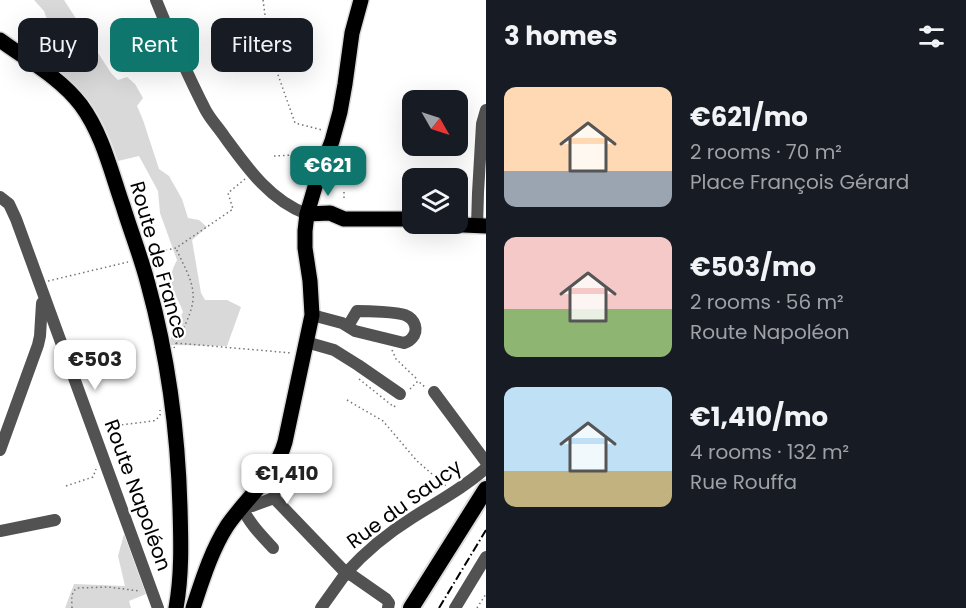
<!DOCTYPE html>
<html lang="en">
<head>
<meta charset="utf-8">
<style>
	body { margin:0; font-family:Poppins,sans-serif; background:#242831; color:#f1f3f6; height:100vh; display:flex; flex-direction:column; font-size:22px; white-space:nowrap }
	* { box-sizing:border-box; margin:0 }
	p { font-size:20px; color:#9ea1a6 }
	.icon { flex:none; width:33px; height:33px; fill:none; stroke:currentColor; stroke-width:2; stroke-linecap:round; stroke-linejoin:round }
	.map { position:relative; flex:1; overflow:hidden }
	.details { display:flex; flex-direction:column; background:#171b24; width:480px }
	.details>* { flex:none }
	.hud { position:absolute; left:18px; top:18px; width:378px; height:54px; display:flex; gap:12px }
	.needle { width:39px; rotate:129deg }
	.tools { position:absolute; left:402px; top:90px; display:grid; gap:12px }
	.tools a { display:grid; place-items:center; width:66px; height:66px; border-radius:12px; background:#171b24; box-shadow:0 6px 24px #0002; font-size:30px }
	.price { position:absolute; translate:-50% -51px; padding:0 14px; border-radius:12px; background:#fff; color:#222; font-size:20px; line-height:39px; filter:drop-shadow(0 2px 3px #0008) }
	.price::after { content:''; position:absolute; left:50%; top:36px; width:18px; height:14px; margin-left:-9px; background:inherit; clip-path:polygon(0 0,100% 0,50% 100%) }
	.price.active { background:#0f766e; color:#fff }
	ul { padding:0; list-style:none }
	li { display:flex; align-items:center; gap:18px; height:150px; padding:0 18px }
	li span { display:grid; place-items:center; flex:none; width:168px; height:120px; border-radius:12px; color:#555 }
	li>.icon { margin-inline-start:auto }
	span .icon { width:72px; height:72px; fill:#fffc; stroke-width:1 }
	li b { font-size:26px }
	h2 { display:flex; justify-content:space-between; align-items:center; height:72px; padding:0 18px; font-size:26px }
	.chip { padding:0 21px; border-radius:12px; background:#171b24; box-shadow:0 6px 24px #0002; font-size:21px; line-height:54px }
	.chip.active { background:#0f766e; color:#fff }
	main { display:flex; flex:1; min-height:0 }
	.map>svg:first-child { display:block }
	.green { fill:#d9d9d9 }
	.lines { fill:none; stroke-linecap:round; stroke-linejoin:round }
	.major-casing { stroke:#dbdbdb; stroke-width:18 }
	.highway-casing { stroke:#dbdbdb; stroke-width:20 }
	.path { stroke:#747474; stroke-width:1.5; stroke-dasharray:1.5 3; stroke-linecap:butt }
	.minor { stroke:#525252; stroke-width:12 }
	.major { stroke:#000; stroke-width:15 }
	.highway { stroke:#000; stroke-width:16 }
	.rail { stroke:#000; stroke-width:2; stroke-dasharray:9 3 1.5 3; stroke-linecap:butt }
	.labels { text-anchor:middle; stroke-width:4.5; stroke-linejoin:round; paint-order:stroke }
	.street-label { font-size:20px; fill:#000; stroke:#fff }
</style>
</head>
<body>
<main>
<div class="map">
<svg width="486" height="608" viewBox="0 0 486 608">
	<rect width="100%" height="100%" fill="#fff"/>
	<g class="green">
		<path d="M34 0H64L111 73 118 80 127 77 135 84 143 98 137 106 143 120 159 169 169 176 182 199 188 218 199 220 207 227 192 240 201 293 205 300H227L241 307 227 346 171 345 169 342 183 312C175 289 163 287 177 260L160 213 158 191 139 156 118 161C110 137 100 113 83 94 75 86 67 78 59 70L70 55 48 22 44 11Z"/>
		<polygon points="124,534 146,594 129,601 131,608 65,608 74,584 125,586 118,556"/>
	</g>
	<g class="lines">
		<g class="major-casing">
			<g id="major">
				<path d="M0 40C27 60 60 77 81 105 103 135 111 172 123 206 131 232 141 257 148 284 168 357 178 432 180 508 181 542 182 575 176 608"/>
				<polyline points="307,214 330,213 344,219 412,219"/>
				<polyline points="440,224 486,226"/>
				<path d="M193 608C202 581 211 551 227 526 246 498 276 475 285 442L312 315 310 281 305 248V231L307 214 317 180 332 141 340 112 345 84 352 33 361 0"/>
			</g>
		</g>
		<g class="highway-casing">
			<polyline id="highway" points="411,608 486,489"/>
		</g>
		<g class="path">
			<polyline points="263,0 270,52 295,123 322,130"/>
			<polyline points="274,156 314,154"/>
			<polyline points="344,192 344,199"/>
			<polyline points="154,257 166,250 176,248 233,209 228,193 245,179"/>
			<polyline points="48,281 128,262"/>
			<polyline points="176,343 292,353"/>
			<path d="M174 348C181 332 195 310 193 293 192 278 182 263 176 248"/>
			<polyline points="392,350 396,359 418,380"/>
			<polyline points="359,379 394,407 397,404"/>
			<polyline points="410,389 418,381 426,388"/>
			<polyline points="347,400 383,421 417,461 446,486"/>
			<polyline points="104,427 153,421 156,420 160,415 160,410"/>
			<polyline points="66,486 93,477 96,469"/>
			<path d="M72 608C72 600 70 593 77 588L108 587 140 591"/>
			<polyline points="477,608 486,594"/>
		</g>
		<g class="minor">
			<path d="M156 0C171 37 187 74 205 109 210 119 218 127 224 136 246 166 270 201 307 214"/>
			<polyline points="0,197 9,204 16,219 158,608"/>
			<polyline points="477,226 478,193 482,124 486,110"/>
			<path d="M312 315 342 323 355 331 404 343C407 342 410 341 412 338 419 330 415 319 405 315 397 312 368 311 357 311L348 326"/>
			<polyline points="306,342 334,350 358,365 400,394"/>
			<polyline points="434,392 486,462"/>
			<polyline points="0,450 38,345 40,336 42,303 45,301"/>
			<polyline points="274,498 346,573 321,608"/>
			<polyline points="244,504 252,506 274,498 278,471 277,466 275,465"/>
			<path d="M242 507C249 523 261 535 273 548"/>
			<polyline points="0,531 55,520"/>
			<path d="M388 608 389 603 386 599 353 576 346 573C365 552 388 533 412 518 437 502 464 488 486 468"/>
			<polyline points="455,608 486,557"/>
		</g>
		<use href="#major" class="major"/>
		<use href="#highway" class="highway"/>
		<polyline class="rail" points="439,608 486,530"/>
	</g>
	<g class="labels">
		<g class="street-label">
			<text transform="translate(159 260) rotate(74)" y="7">Route de France</text>
			<text transform="translate(138 495) rotate(70)" y="7">Route Napoléon</text>
			<text transform="translate(404 504) rotate(-36)" y="7">Rue du Saucy</text>
		</g>
	</g>
</svg>
<div class="tools">
<a><svg class="needle" viewBox="-14 -14 28 28"><path d="M0-13l5 13h-10z" fill="#e53935"/><path d="M0 13l5-13h-10z" fill="#9ea1a6"/></svg></a>
<a><svg class="icon" aria-label="layers" viewBox="0 0 24 24"><path d="M12 4l9 5-9 5-9-5zM3 14l9 5 9-5"/></svg></a>
</div>
<b class="price active" style="left:328px;top:197px">€621</b>
<b class="price" style="left:95px;top:391px">€503</b>
<b class="price" style="left:287px;top:505px">€1,410</b>
<div class="hud">
<a class="chip">Buy</a>
<a class="chip active">Rent</a>
<a class="chip">Filters</a>
</div>
</div>
<section class="details">
<h2>3 homes<svg class="icon" aria-label="filters" viewBox="0 0 24 24"><path d="M4 7h16M4 17h16"/><circle cx="9" cy="7" r="2"/><circle cx="15" cy="17" r="2"/></svg></h2>
<ul>
<li><span style="background:linear-gradient(#ffd9b3 70%,#9aa5b1 0)"><svg class="icon" aria-label="home" viewBox="0 0 24 24"><path d="M3 11l9-7 9 7M6 9v11h12V9"/></svg></span><div><b>€621/mo</b><p>2 rooms · 70 m²</p><p>Place François Gérard</p></div></li>
<li><span style="background:linear-gradient(#f6c9c9 60%,#8fb573 0)"><svg class="icon" aria-label="home" viewBox="0 0 24 24"><path d="M3 11l9-7 9 7M6 9v11h12V9"/></svg></span><div><b>€503/mo</b><p>2 rooms · 56 m²</p><p>Route Napoléon</p></div></li>
<li><span style="background:linear-gradient(#bfe0f5 70%,#c2b280 0)"><svg class="icon" aria-label="home" viewBox="0 0 24 24"><path d="M3 11l9-7 9 7M6 9v11h12V9"/></svg></span><div><b>€1,410/mo</b><p>4 rooms · 132 m²</p><p>Rue Rouffa</p></div></li>
</ul>
</section>
</main>
</body>
</html>
